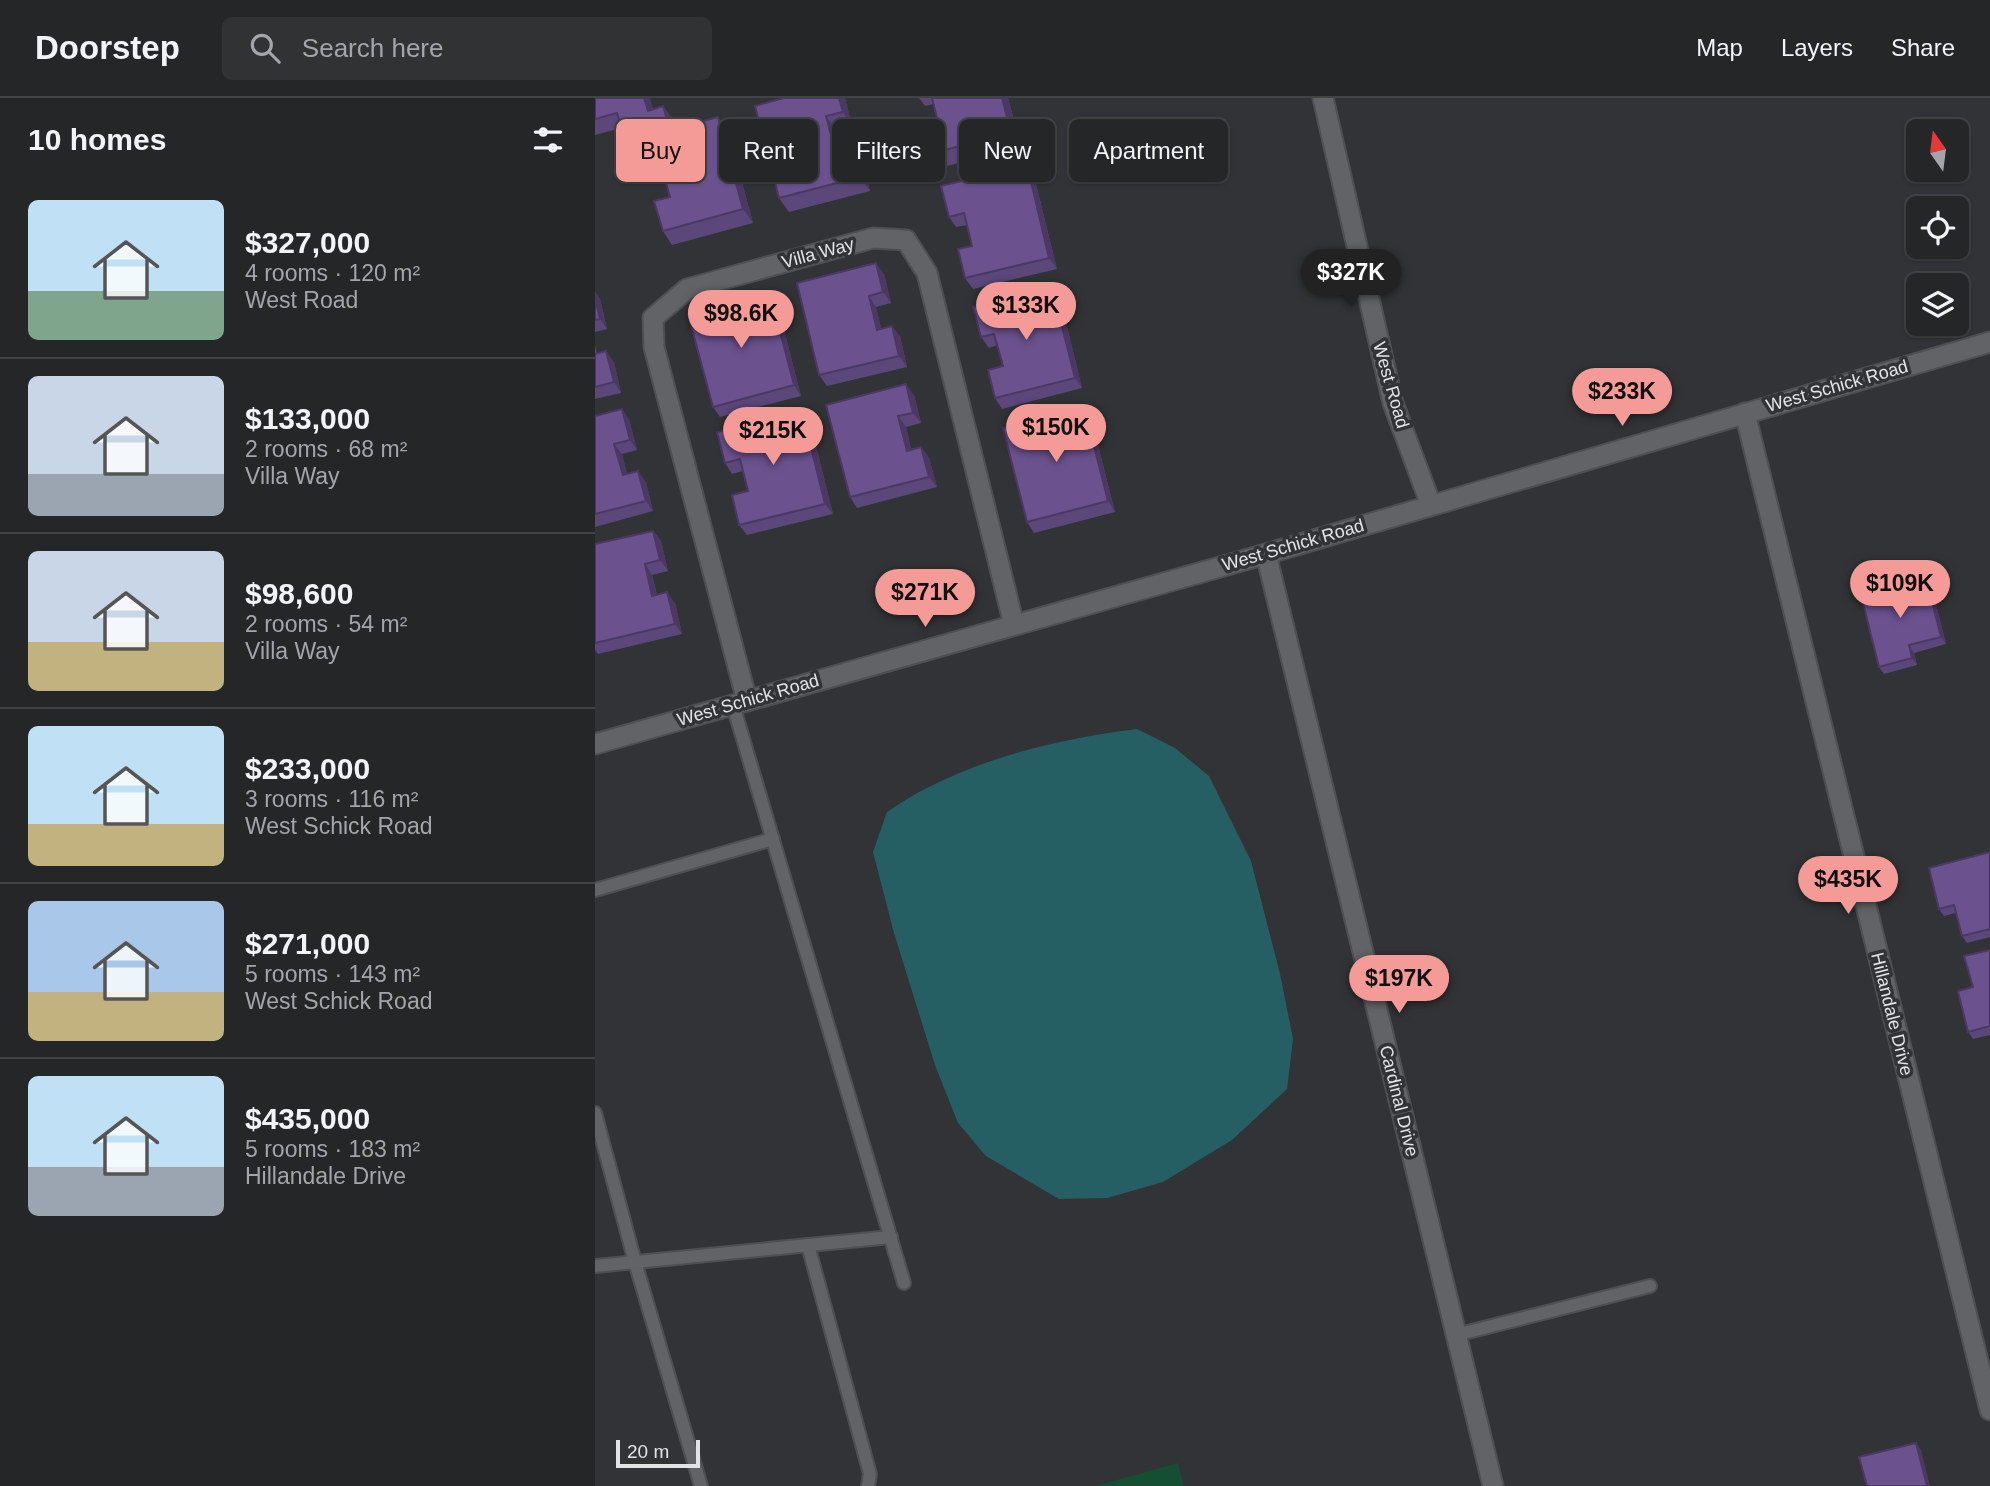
<!DOCTYPE html>
<html lang="en">
<head>
<meta charset="utf-8">
<style>
	body { margin:0; font-family:Arial,sans-serif; background:#313234; color:#f1f3f6; height:100vh; display:flex; flex-direction:column; font-size:26px; white-space:nowrap }
	* { box-sizing:border-box; margin:0 }
	p { font-size:23px; color:#a3a5a8 }
	.icon { flex:none; width:38px; height:38px; fill:none; stroke:currentColor; stroke-width:2; stroke-linecap:round; stroke-linejoin:round }
	.map { position:relative; flex:1; overflow:hidden }
	.drawer { display:flex; flex-direction:column; background:#252628; width:595px }
	.drawer>* { flex:none }
	.banner { position:absolute; left:21px; top:21px; width:665px; height:63px; display:flex; gap:14px }
	.needle { width:46px; rotate:346deg }
	.tools { position:absolute; left:1311px; top:21px; display:grid; gap:14px }
	.tools a { display:grid; place-items:center; width:63px; height:63px; border-radius:10px; background:#252628; box-shadow:0 2px 5px #0004,0 0 0 2px #424345; font-size:35px }
	.scale { position:absolute; left:21px; bottom:18px; width:84px; box-sizing:border-box; padding-left:7px; border:4px solid #e1e3e5; border-top:0; font-size:19px; line-height:24px; white-space:nowrap; color:#e1e3e5; -webkit-text-stroke:5px #313336; paint-order:stroke }
	.price { position:absolute; translate:-50% -60px; padding:0 16px; border-radius:24px; background:#f59b97; color:#111; font-size:23px; line-height:46px; filter:drop-shadow(0 2px 4px #0008) }
	.price::after { content:''; position:absolute; left:50%; top:42px; width:21px; height:16px; margin-left:-10px; background:inherit; clip-path:polygon(0 0,100% 0,50% 100%) }
	.price.selected { background:#222; color:#fff }
	ul { padding:0; list-style:none }
	li { display:flex; align-items:center; gap:21px; height:175px; padding:0 28px }
	li+li { border-top:2px solid #424345 }
	li span { display:grid; place-items:center; flex:none; width:196px; height:140px; border-radius:10px; color:#555 }
	li>.icon { margin-inline-start:auto }
	span .icon { width:84px; height:84px; fill:#fffc; stroke-width:1 }
	li b { font-size:30px }
	h2 { display:flex; justify-content:space-between; align-items:center; height:84px; padding:0 28px; font-size:30px }
	.tag { padding:0 24px; border-radius:10px; background:#252628; box-shadow:0 2px 5px #0004,0 0 0 2px #424345; font-size:24px; line-height:63px }
	.tag.selected { background:#f59b97; color:#111 }
	header { display:flex; align-items:center; gap:42px; box-sizing:border-box; height:98px; padding:0 35px; background:#252628; border-bottom:2px solid #424345 }
	header strong { font-size:33px }
	nav { display:flex; gap:38px; margin-inline-start:auto; font-size:24px }
	.search { width:490px; height:63px; background:#313234; display:flex; align-items:center; gap:18px; box-sizing:border-box; padding:0 24px; border-radius:10px; color:#a3a5a8; font-size:26px }
	main { display:flex; flex:1; min-height:0 }
	.map>svg:first-child { display:block }
	.green { fill:#144e33 }
	.water { fill:#265f63 }
	.lines { fill:none; stroke-linecap:round; stroke-linejoin:round }
	.service-casing { stroke:#4d4f52; stroke-width:16 }
	.minor-casing { stroke:#4d4f52; stroke-width:23 }
	.tertiary-casing { stroke:#4d4f52; stroke-width:23 }
	.service { stroke:#616366; stroke-width:12 }
	.minor { stroke:#616366; stroke-width:19 }
	.tertiary { stroke:#616366; stroke-width:19 }
	.wall { fill:#5c477b }
	.shaded-wall { fill:#4b3964 }
	.building { fill:#6b528f; stroke:#4b3964; stroke-width:2 }
	.labels { text-anchor:middle; stroke-width:7; stroke-linejoin:round; paint-order:stroke }
	.street-label { font-size:18px; fill:#e1e3e5; stroke:#313336 }
</style>
</head>
<body>
<header>
<strong>Doorstep</strong>
<div class="search"><svg class="icon" aria-label="search" viewBox="0 0 24 24"><circle cx="10" cy="10" r="6"/><path d="M15 15l6 6"/></svg>Search here</div>
<nav><a>Map</a><a>Layers</a><a>Share</a></nav>
</header>
<main>
<section class="drawer">
<h2>10 homes<svg class="icon" aria-label="filters" viewBox="0 0 24 24"><path d="M4 7h16M4 17h16"/><circle cx="9" cy="7" r="2"/><circle cx="15" cy="17" r="2"/></svg></h2>
<ul>
<li><span style="background:linear-gradient(#bfe0f5 65%,#7fa58c 0)"><svg class="icon" aria-label="home" viewBox="0 0 24 24"><path d="M3 11l9-7 9 7M6 9v11h12V9"/></svg></span><div><b>$327,000</b><p>4 rooms · 120 m²</p><p>West Road</p></div></li>
<li><span style="background:linear-gradient(#c9d6e8 70%,#9aa5b1 0)"><svg class="icon" aria-label="home" viewBox="0 0 24 24"><path d="M3 11l9-7 9 7M6 9v11h12V9"/></svg></span><div><b>$133,000</b><p>2 rooms · 68 m²</p><p>Villa Way</p></div></li>
<li><span style="background:linear-gradient(#c9d6e8 65%,#c2b280 0)"><svg class="icon" aria-label="home" viewBox="0 0 24 24"><path d="M3 11l9-7 9 7M6 9v11h12V9"/></svg></span><div><b>$98,600</b><p>2 rooms · 54 m²</p><p>Villa Way</p></div></li>
<li><span style="background:linear-gradient(#bfe0f5 70%,#c2b280 0)"><svg class="icon" aria-label="home" viewBox="0 0 24 24"><path d="M3 11l9-7 9 7M6 9v11h12V9"/></svg></span><div><b>$233,000</b><p>3 rooms · 116 m²</p><p>West Schick Road</p></div></li>
<li><span style="background:linear-gradient(#a9c7e8 65%,#c2b280 0)"><svg class="icon" aria-label="home" viewBox="0 0 24 24"><path d="M3 11l9-7 9 7M6 9v11h12V9"/></svg></span><div><b>$271,000</b><p>5 rooms · 143 m²</p><p>West Schick Road</p></div></li>
<li><span style="background:linear-gradient(#bfe0f5 65%,#9aa5b1 0)"><svg class="icon" aria-label="home" viewBox="0 0 24 24"><path d="M3 11l9-7 9 7M6 9v11h12V9"/></svg></span><div><b>$435,000</b><p>5 rooms · 183 m²</p><p>Hillandale Drive</p></div></li>
</ul>
</section>
<div class="map">
<svg width="1395" height="1388" viewBox="0 0 1395 1388">
	<rect width="100%" height="100%" fill="#313336"/>
	<polygon class="green" points="583,1365 589,1388 500,1388"/>
	<path class="water" d="M542 631 580 650 614 678 656 763 685 876 698 941 692 991 637 1042 568 1084 512 1100 464 1101 391 1058 363 1025 340 967 299 835 278 754 292 714C306 705 319 696 334 689 399 656 471 640 542 631Z"/>
	<g class="lines">
		<g class="service-casing">
			<g id="service">
				<polyline points="138,607 309,1185"/>
				<polyline points="0,792 178,741"/>
				<polyline points="0,1015 40,1164 106,1388"/>
				<polyline points="213,1147 275,1376 273,1388"/>
				<polyline points="0,1168 296,1139"/>
				<polyline points="861,1237 1055,1188"/>
			</g>
		</g>
		<g class="minor-casing">
			<g id="minor">
				<polyline points="728,0 798,305 836,407"/>
				<polyline points="1150,315 1395,1312"/>
				<polyline points="671,456 898,1388"/>
				<polyline points="152,603 59,249 58,220 92,191 278,140 311,142 332,175 419,527"/>
			</g>
		</g>
		<g class="tertiary-casing">
			<polyline id="tertiary" points="0,646 671,456 1395,244"/>
		</g>
		<use href="#service" class="service"/>
		<use href="#minor" class="minor"/>
		<use href="#tertiary" class="tertiary"/>
	</g>
	<g class="wall">
		<polygon points="0,0 58,11 68,8 78,22 80,30 133,33 158,125 77,147 68,133 75,99 70,82 61,85 51,71 48,57 40,59 31,45 26,30 0,37"/>
		<polygon points="189,0 250,0 257,28 241,32 246,51 257,48 267,62 275,93 194,114 184,100"/>
		<polygon points="324,0 413,0 426,49 348,69 338,55 343,24 339,6 330,8"/>
		<polygon points="439,78 462,171 378,191 370,180 377,148 372,127 361,129 354,119"/>
		<polygon points="289,176 296,205 281,209 286,231 305,238 312,269 232,288 224,277 202,185"/>
		<polygon points="457,189 465,200 487,290 407,311 400,300 408,268 402,247 394,250 386,239"/>
		<polygon points="0,194 5,201 12,231 0,234"/>
		<polygon points="182,205 206,298 125,319 118,309"/>
		<polygon points="0,247 2,256 19,264 26,295 0,301"/>
		<polygon points="319,297 326,325 311,329 316,351 326,349 334,360 342,389 262,410 255,399 231,307"/>
		<polygon points="489,309 496,320 520,414 439,435 432,424"/>
		<polygon points="207,313 215,324 238,416 152,437 144,427 153,393 148,373 137,376 130,365"/>
		<polygon points="0,318 34,321 42,352 27,356 32,376 51,384 58,413 0,429"/>
		<polygon points="58,433 66,443 73,473 57,477 62,497 80,505 87,536 3,556 0,552 0,446"/>
		<polygon points="1336,487 1351,546 1319,555 1322,567 1289,576 1284,569"/>
		<polygon points="1395,754 1395,839 1372,845 1367,838 1361,815 1349,818 1344,811"/>
		<polygon points="1395,852 1395,937 1378,941 1373,934 1378,889"/>
	</g>
	<g class="shaded-wall">
		<polygon points="49,0 55,0 63,27 53,13"/>
		<polygon points="244,0 250,0 257,28 248,14"/>
		<polygon points="407,0 413,0 426,49 416,35"/>
		<polygon points="68,8 78,22 85,46 75,32"/>
		<polygon points="231,18 241,32 250,66 240,52"/>
		<polygon points="123,19 133,33 158,125 148,111"/>
		<polygon points="257,48 267,62 275,93 265,79"/>
		<polygon points="432,67 439,78 462,171 454,160"/>
		<polygon points="281,165 289,176 296,205 288,194"/>
		<polygon points="457,189 465,200 487,290 480,280"/>
		<polygon points="0,194 5,201 12,231 5,221 0,201"/>
		<polygon points="175,195 182,205 206,298 199,287"/>
		<polygon points="274,198 281,209 289,242 282,232"/>
		<polygon points="297,228 305,238 312,269 304,258"/>
		<polygon points="11,253 19,264 26,295 19,284"/>
		<polygon points="311,286 319,297 326,325 318,315"/>
		<polygon points="489,309 496,320 520,414 513,403"/>
		<polygon points="27,311 34,321 42,352 35,342"/>
		<polygon points="207,313 215,324 238,416 230,406"/>
		<polygon points="303,318 311,329 319,363 312,353"/>
		<polygon points="19,346 27,356 35,388 28,377"/>
		<polygon points="326,349 334,360 342,389 334,379"/>
		<polygon points="43,373 51,384 58,413 51,403"/>
		<polygon points="58,433 66,443 73,473 65,462"/>
		<polygon points="50,466 57,477 65,509 57,498"/>
		<polygon points="1331,480 1336,487 1351,546 1346,539"/>
		<polygon points="72,494 80,505 87,536 80,526"/>
		<polygon points="1314,547 1319,555 1322,567 1317,560"/>
		<polygon points="1321,1345 1326,1352 1335,1388 1332,1388"/>
	</g>
	<g class="building">
		<polygon points="0,0 49,0 53,13 68,8 75,32 123,19 148,111 68,133 59,103 75,99 66,66 51,71 43,42 31,45 22,15 0,21"/>
		<polygon points="189,0 244,0 248,14 231,18 240,52 257,48 265,79 184,100 160,8"/>
		<polygon points="337,0 407,0 416,35 338,55 330,27 343,24"/>
		<polygon points="432,67 454,160 370,180 363,151 377,148 369,115 354,119 346,88"/>
		<polygon points="281,165 288,194 274,198 282,232 297,228 304,258 224,277 202,185"/>
		<polygon points="457,189 480,280 400,300 393,272 408,268 399,236 386,239 378,209"/>
		<polygon points="175,195 199,287 118,309 93,216"/>
		<polygon points="0,201 5,221 0,222"/>
		<polygon points="11,253 19,284 0,289 0,256"/>
		<polygon points="311,286 318,315 303,318 312,353 326,349 334,379 255,399 231,307"/>
		<polygon points="489,309 513,403 432,424 408,330"/>
		<polygon points="27,311 35,342 19,346 28,377 43,373 51,403 0,416 0,318"/>
		<polygon points="207,313 230,406 144,427 137,397 153,393 145,361 130,365 122,334"/>
		<polygon points="58,433 65,462 50,466 57,498 72,494 80,526 0,545 0,446"/>
		<polygon points="1331,480 1346,539 1314,547 1317,560 1284,569 1266,497"/>
		<polygon points="1395,754 1395,831 1367,838 1359,807 1344,811 1334,770"/>
		<polygon points="1395,852 1395,928 1373,934 1363,893 1378,889 1369,858"/>
		<polygon points="1321,1345 1332,1388 1272,1388 1264,1359"/>
	</g>
	<g class="labels">
		<g class="street-label">
			<text transform="translate(223 155) rotate(-15)" y="6">Villa Way</text>
			<text transform="translate(796 287) rotate(74)" y="6">West Road</text>
			<text transform="translate(1242 288) rotate(-16)" y="6">West Schick Road</text>
			<text transform="translate(698 447) rotate(-16)" y="6">West Schick Road</text>
			<text transform="translate(153 602) rotate(-16)" y="6">West Schick Road</text>
			<text transform="translate(1297 916) rotate(76)" y="6">Hillandale Drive</text>
			<text transform="translate(804 1003) rotate(76)" y="6">Cardinal Drive</text>
		</g>
	</g>
</svg>
<div class="tools">
<a><svg class="needle" viewBox="-14 -14 28 28"><path d="M0-13l5 13h-10z" fill="#e53935"/><path d="M0 13l5-13h-10z" fill="#a3a5a8"/></svg></a>
<a><svg class="icon" aria-label="locate" viewBox="0 0 24 24"><circle cx="12" cy="12" r="6"/><path d="M12 2v4M12 18v4M2 12h4M18 12h4"/></svg></a>
<a><svg class="icon" aria-label="layers" viewBox="0 0 24 24"><path d="M12 4l9 5-9 5-9-5zM3 14l9 5 9-5"/></svg></a>
</div>
<div class="scale">20 m</div>
<b class="price selected" style="left:756px;top:211px">$327K</b>
<b class="price" style="left:431px;top:244px">$133K</b>
<b class="price" style="left:146px;top:252px">$98.6K</b>
<b class="price" style="left:1027px;top:330px">$233K</b>
<b class="price" style="left:461px;top:366px">$150K</b>
<b class="price" style="left:178px;top:369px">$215K</b>
<b class="price" style="left:1305px;top:522px">$109K</b>
<b class="price" style="left:330px;top:531px">$271K</b>
<b class="price" style="left:1253px;top:818px">$435K</b>
<b class="price" style="left:804px;top:917px">$197K</b>
<div class="banner">
<a class="tag selected">Buy</a>
<a class="tag">Rent</a>
<a class="tag">Filters</a>
<a class="tag">New</a>
<a class="tag">Apartment</a>
</div>
</div>
</main>
</body>
</html>
